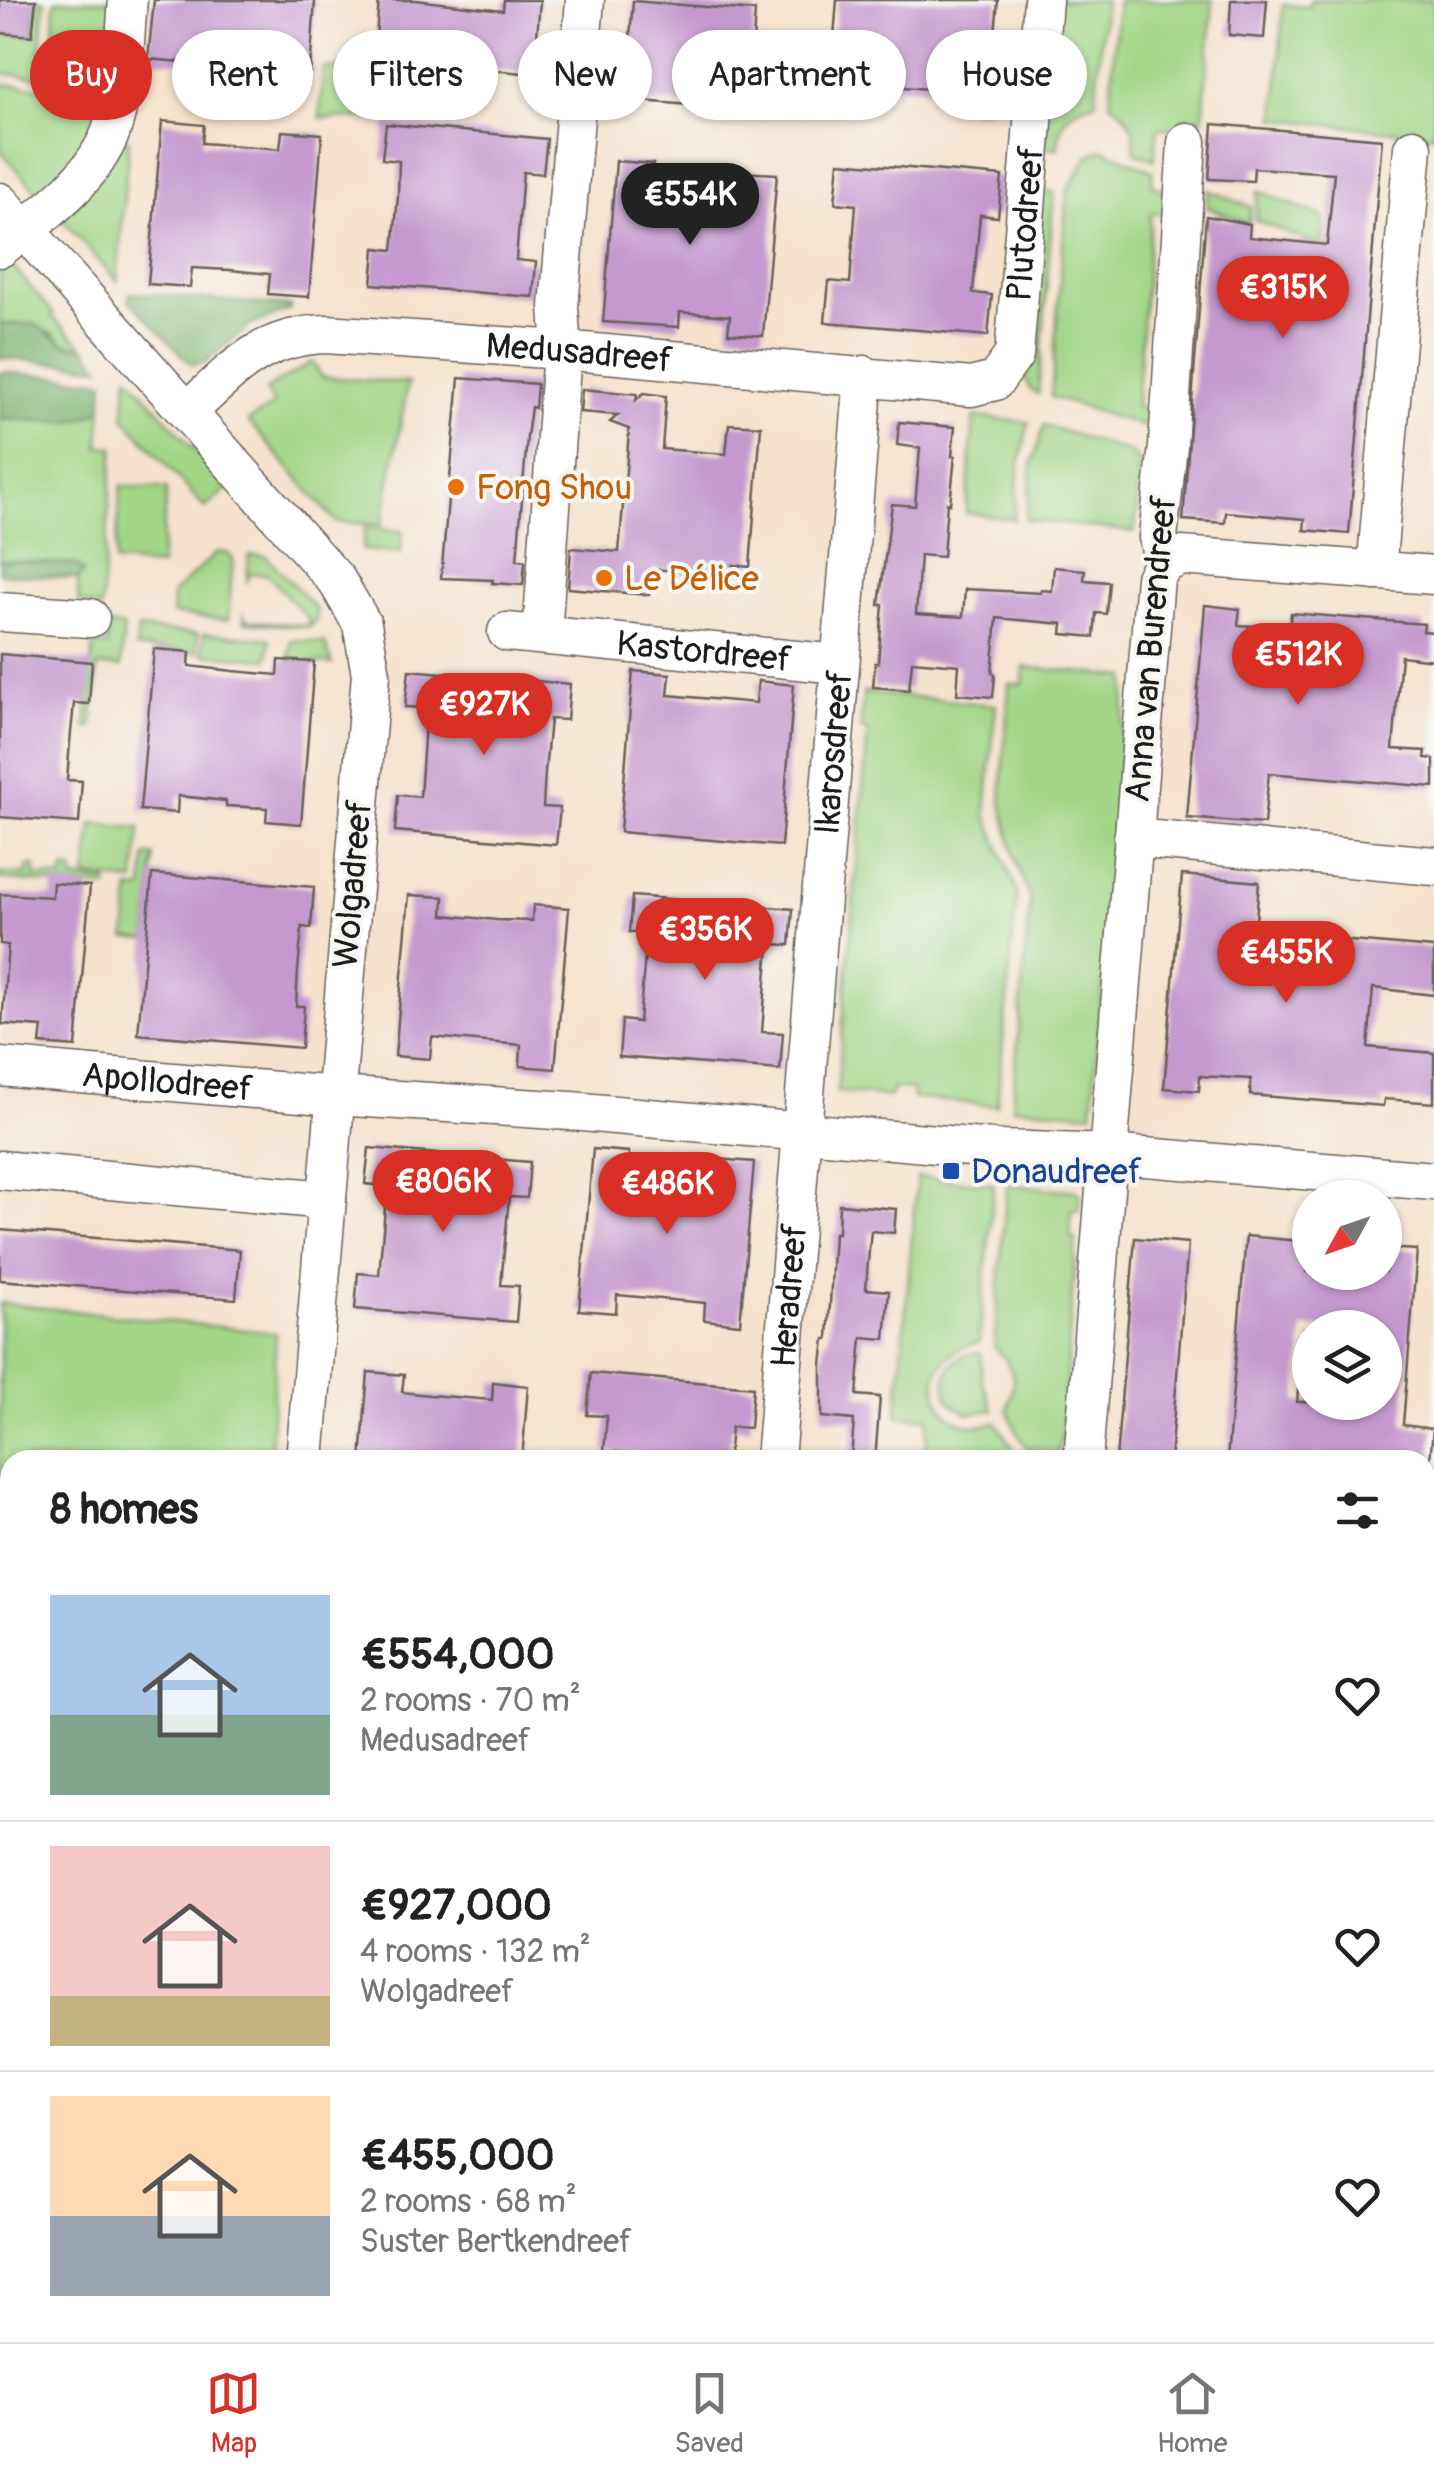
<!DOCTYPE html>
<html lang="en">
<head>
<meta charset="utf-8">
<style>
	body { margin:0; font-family:Pangolin,sans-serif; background:#f2f2f2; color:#222; height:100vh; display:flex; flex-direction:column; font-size:38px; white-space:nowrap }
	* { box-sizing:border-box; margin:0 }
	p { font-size:32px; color:#767676 }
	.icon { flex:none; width:55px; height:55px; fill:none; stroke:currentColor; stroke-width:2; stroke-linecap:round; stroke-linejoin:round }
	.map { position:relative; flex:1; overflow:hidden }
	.sheet { position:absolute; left:0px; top:1450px; width:1435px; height:892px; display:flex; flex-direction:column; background:#fff; border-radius:30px 30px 0 0; box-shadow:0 2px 8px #0004 }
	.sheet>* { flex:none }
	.top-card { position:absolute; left:30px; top:30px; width:1375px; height:90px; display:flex; gap:20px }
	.needle { width:65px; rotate:230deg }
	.controls { position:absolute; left:1292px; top:1180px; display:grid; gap:20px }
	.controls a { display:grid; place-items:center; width:110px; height:110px; border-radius:50%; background:#fff; box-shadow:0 2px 8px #0004; font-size:50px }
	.price { position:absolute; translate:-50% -85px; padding:0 22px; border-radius:35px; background:#d93025; color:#fff; font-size:32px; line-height:65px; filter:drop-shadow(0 2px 5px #0008) }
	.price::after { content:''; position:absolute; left:50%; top:60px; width:30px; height:22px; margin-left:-15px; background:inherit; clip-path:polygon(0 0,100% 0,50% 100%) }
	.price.active { background:#222; color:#fff }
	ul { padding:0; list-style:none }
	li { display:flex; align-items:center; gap:30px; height:250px; padding:0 50px }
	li+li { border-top:2px solid #e0e0e0 }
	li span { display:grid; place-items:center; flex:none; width:280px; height:200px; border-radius:0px; color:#555 }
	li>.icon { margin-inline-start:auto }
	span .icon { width:120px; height:120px; fill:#fffc; stroke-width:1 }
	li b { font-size:42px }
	h2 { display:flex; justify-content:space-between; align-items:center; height:120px; padding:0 50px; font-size:42px }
	.chip { padding:0 35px; border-radius:45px; background:#fff; box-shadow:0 2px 8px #0004; font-size:35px; line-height:90px }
	.chip.active { background:#d93025; color:#fff }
	.tab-bar { display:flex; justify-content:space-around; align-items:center; height:140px; border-top:2px solid #e0e0e0; background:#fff; font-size:28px; color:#767676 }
	.tab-bar a { display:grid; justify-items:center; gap:5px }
	.tab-bar .active { color:#d93025 }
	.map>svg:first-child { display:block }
	.green { fill:#a2d687; stroke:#5f7952; stroke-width:2.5 }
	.forest { fill:#81b774; stroke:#4e6a48; stroke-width:2.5 }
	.water { fill:#44b0c1; stroke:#30666e; stroke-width:2.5 }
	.building { fill:#c599cf; fill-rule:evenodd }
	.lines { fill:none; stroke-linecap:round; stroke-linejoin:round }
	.minor-casing { stroke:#68615a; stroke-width:41 }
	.minor { stroke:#fff; stroke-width:38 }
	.food-dot { fill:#e8710a; stroke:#f6f6f2; stroke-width:4 }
	.transit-dot { fill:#1a4fb4; stroke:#f6f6f2; stroke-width:4 }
	.labels { text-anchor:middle; stroke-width:8; stroke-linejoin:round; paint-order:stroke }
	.street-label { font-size:35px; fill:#1c1c1c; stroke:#f6f6f2 }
	.food-label { font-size:35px; fill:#c56008; stroke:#f6f6f2; text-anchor:start }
	.transit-label { font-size:35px; fill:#164399; stroke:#f6f6f2; text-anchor:start }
</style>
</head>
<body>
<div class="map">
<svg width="1434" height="2342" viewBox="0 0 1434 2342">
	<rect width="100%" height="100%" fill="#f6f6f2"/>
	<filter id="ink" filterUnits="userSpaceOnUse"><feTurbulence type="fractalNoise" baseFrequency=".01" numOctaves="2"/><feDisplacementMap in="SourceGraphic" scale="20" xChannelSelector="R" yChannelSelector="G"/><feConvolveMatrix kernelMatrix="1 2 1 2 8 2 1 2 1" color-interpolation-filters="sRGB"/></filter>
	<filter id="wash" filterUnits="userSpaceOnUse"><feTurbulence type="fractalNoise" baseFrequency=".0048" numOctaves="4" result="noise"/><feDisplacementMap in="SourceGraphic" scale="40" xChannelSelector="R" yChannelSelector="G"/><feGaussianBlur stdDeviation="2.25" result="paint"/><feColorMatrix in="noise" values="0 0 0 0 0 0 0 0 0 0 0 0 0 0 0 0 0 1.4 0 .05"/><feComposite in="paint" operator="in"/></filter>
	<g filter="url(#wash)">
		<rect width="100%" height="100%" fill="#f5e2cc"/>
		<g class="green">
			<polygon points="36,0 45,0 38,77 0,73 0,34 33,36"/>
			<polygon points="55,0 114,0 107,82 52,78"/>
			<path d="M1056 0H1105L1095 102C1068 109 1059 120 1058 148H1044Z"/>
			<path d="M1118 0H1213L1203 120 1182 118 1178 129 1158 128 1154 160 1134 152C1136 130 1129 113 1110 103Z"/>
			<polygon points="1310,0 1434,0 1434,135 1276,119 1283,5 1309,7"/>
			<polygon points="323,68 375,70 372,119 320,118"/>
			<path d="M0 84 105 93C90 135 81 171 37 192L0 150Z"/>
			<polygon points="123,139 129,139 117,281 61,218"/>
			<polygon points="1103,149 1153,171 1152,186 1175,195 1170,214 1151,213 1136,407 1157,412 1153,422 1145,427 1051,397 1067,192 1088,156"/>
			<polygon points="1040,190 1054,192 1038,394 1030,389 1025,377"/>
			<polygon points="1208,190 1251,207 1249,224 1206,207"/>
			<polygon points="1258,191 1324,217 1322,247 1255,220"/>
			<polygon points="9,262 54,314 52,317 85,348 63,343 52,333 0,324 0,266"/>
			<polygon points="312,362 322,377 408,383 382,525 336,522 248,421 274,405 266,390"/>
			<polygon points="128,375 228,488 205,508 124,417"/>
			<path d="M102 408 99 446 114 447 101 609 78 601V579L83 571 77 565 0 560V418C30 419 78 430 102 408Z"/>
			<polygon points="974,417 1029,422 1020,462 1014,519 966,513"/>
			<polygon points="1044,425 1131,453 1140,464 1135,532 1026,520 1032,465"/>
			<polygon points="121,486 167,489 160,566 115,562"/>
			<polygon points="365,527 403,531 401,553 363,550"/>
			<polygon points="217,552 227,553 233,559 228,620 172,614 173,593"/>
			<polygon points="249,555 266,556 317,610 316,621 310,627 244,622 244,615 247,620 305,626 310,621 268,575 250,573 247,583"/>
			<polygon points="108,625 124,627 121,667 98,666 92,728 86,728 93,645 107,646"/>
			<polygon points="138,629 198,634 197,652 136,648"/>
			<polygon points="204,633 270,639 268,659 202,654"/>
			<polygon points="291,640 325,643 332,664 289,660"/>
			<polygon points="1024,667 1127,677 1092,1113 1012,1107 1030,899 1016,862 1001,800 1009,684 1023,684"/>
			<polygon points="864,692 996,705 986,813 1017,892 997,1106 913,1098 912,1090 893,1088 890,1097 837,1092 868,731 860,729"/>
			<polygon points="92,824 140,828 135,882 86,877"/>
			<polygon points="146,856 154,856 147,940 126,938 130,889 143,890"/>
			<polygon points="27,866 35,866 35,876 63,878 64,869 73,870 73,879 107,882 107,888 0,879 0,873 26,875"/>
			<path d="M917 1177 994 1184 979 1343C907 1354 934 1445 996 1422L1021 1460H925L929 1418 897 1416Z"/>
			<polygon points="1007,1185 1077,1191 1080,1194 1079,1211 1072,1211 1070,1238 1076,1239 1063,1429 1058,1452 1032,1448 1031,1452 1018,1435 1008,1410 1014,1378 1006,1360 994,1346"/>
			<polygon points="0,1303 276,1333 270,1460 10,1460 10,1570 0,1569"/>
			<path d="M981 1353 982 1379 993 1410 968 1414 950 1402C938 1377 952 1351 981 1353Z"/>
			<polygon points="1425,1748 1434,1748 1434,2016 1425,2015"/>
			<polygon points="1425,2223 1434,2223 1434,2303 1425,2302"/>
			<polygon points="10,2320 10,2332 483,2333 474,2342 222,2336 179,2337 142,2342 0,2342 0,2323"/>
			<polygon points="894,2332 1008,2342 652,2342 643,2333"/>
		</g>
		<g class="forest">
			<polygon points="130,293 290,306 290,310 251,325 204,363 192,365 129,300"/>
			<polygon points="0,324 34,324 63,343 85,348 101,367 0,358"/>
			<path d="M0 372 104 381 102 408C78 430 30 419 0 418Z"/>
			<polygon points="0,560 77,565 83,572 78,579 0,573"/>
		</g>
		<g class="water">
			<polygon points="0,2191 10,2191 10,2320 0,2323"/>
			<polygon points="1425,2302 1434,2303 1434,2342 1008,2342 895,2333 1425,2332"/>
		</g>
		<g id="blocks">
			<g class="building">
				<polygon points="0,0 36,0 32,36 0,33"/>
				<polygon points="154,0 315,0 310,73 148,59"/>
				<polygon points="379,0 415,0 503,10 504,0 540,0 534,74 374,60"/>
				<polygon points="837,0 998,0 988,112 953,109 954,91 865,84 864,102 829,99"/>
				<polygon points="1231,0 1267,0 1264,38 1229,35"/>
				<polygon points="633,1 755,11 751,74 768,75 765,111 604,98 606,61 628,63"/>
				<polygon points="162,121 204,125 202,143 229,145 280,149 282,131 322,134 309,297 268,294 270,274 230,270 192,268 190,287 148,284"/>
				<polygon points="386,124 547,139 543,174 523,172 516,260 536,262 533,297 372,284 375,248 393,250 398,196 399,161 382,159"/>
				<polygon points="1213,124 1382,139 1349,534 1304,530 1305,519 1226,512 1225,523 1183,520 1206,216 1250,224 1249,237 1327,245 1334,173 1254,168 1253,181 1209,179"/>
				<polygon points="616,161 653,164 652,172 697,186 699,170 741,175 741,172 777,174 763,336 728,333 730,316 680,312 679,327 603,322"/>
				<polygon points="839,162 1002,176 998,217 980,215 976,258 973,293 992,295 988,336 825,322 829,281 850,283 852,255 856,205 835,203"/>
				<polygon points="459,378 537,384 535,408 531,407 527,437 517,560 525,561 523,585 492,583 493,580 441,578"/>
				<polygon points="582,389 637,394 636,400 644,393 666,396 662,449 726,454 729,424 761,426 750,567 733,565 732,575 652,569 649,595 568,588 571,548 619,552 627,459 629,429 610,422 618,415 580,412"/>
				<polygon points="899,422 955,427 952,456 955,456 950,504 947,503 943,557 920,555 916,614 963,617 965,589 1041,593 1041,590 1052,591 1054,567 1085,570 1084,580 1109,582 1106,614 1096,613 1094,637 1062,634 1063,624 997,618 992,673 995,674 993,697 957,694 959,665 936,663 912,661 909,690 873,687 875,663 878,663 883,605 879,605 892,504 915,506 920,448 897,445"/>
				<polygon points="1205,605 1240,609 1238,625 1289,628 1291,613 1424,624 1423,631 1434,632 1434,660 1401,656 1393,749 1426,751 1425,758 1434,759 1434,787 1269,773 1264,824 1187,818"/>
				<polygon points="154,649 190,652 189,666 233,671 278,675 279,660 314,662 301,824 266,821 267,808 226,806 226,801 178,796 177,813 140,810"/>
				<polygon points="0,654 92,662 89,704 74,703 70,742 67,780 82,781 79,823 0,817"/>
				<polygon points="409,670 570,684 567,720 550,719 545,772 543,807 560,808 556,845 395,831 398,795 420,797 426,708 405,707"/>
				<polygon points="633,671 670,674 668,695 756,703 758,681 794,685 781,846 620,832"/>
				<polygon points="152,874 314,887 311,928 302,927 298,970 296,1006 304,1006 301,1048 138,1034"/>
				<polygon points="1182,875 1259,882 1255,933 1434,948 1434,995 1373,988 1368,1047 1434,1053 1434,1103 1384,1099 1383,1106 1250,1095 1251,1079 1200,1076 1199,1091 1164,1088"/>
				<polygon points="53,883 90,886 76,1047 40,1044 42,1027 2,1024 8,945 0,944 0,894 52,897"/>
				<polygon points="409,895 444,897 443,915 497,920 532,921 533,905 569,908 555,1069 520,1066 521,1045 432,1037 430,1059 395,1056"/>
				<polygon points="632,896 793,909 790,945 769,944 762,1032 783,1033 780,1070 619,1057 622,1020 639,1022 647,933 629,932"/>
				<polygon points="369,1148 530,1162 527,1198 509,1197 501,1285 519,1286 516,1322 355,1309 358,1273 379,1275 387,1186 365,1184"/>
				<polygon points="593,1149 629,1152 628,1173 676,1178 716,1180 717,1159 754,1162 740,1324 704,1320 705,1303 617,1295 616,1313 579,1310"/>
				<polygon points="839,1204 896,1209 894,1233 871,1231 868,1261 866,1289 889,1291 885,1339 862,1337 857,1395 880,1397 875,1460 851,1460 854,1420 822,1417 822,1364 825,1339 828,1339 834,1233 838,1233"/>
				<polygon points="0,1230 240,1250 236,1299 0,1280"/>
				<path d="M1246 1236 1310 1242 1307 1272H1385V1248L1417 1250 1403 1425 1433 1429 1430 1460H1227ZM1303 1328H1385V1402H1297Z"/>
				<polygon points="1135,1238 1188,1243 1170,1460 1116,1460"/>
				<polygon points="368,1372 404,1375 402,1392 429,1395 492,1400 493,1382 528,1386 522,1460 361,1460"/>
				<polygon points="591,1373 753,1387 750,1428 731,1427 728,1460 604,1451 607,1416 587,1415"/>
			</g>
		</g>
	</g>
	<g filter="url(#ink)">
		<use href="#blocks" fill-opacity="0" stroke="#68615a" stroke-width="2.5"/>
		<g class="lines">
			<g class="minor-casing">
				<g id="minor">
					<polyline points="0,202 337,581 362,624 371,674 305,1460"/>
					<path d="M0 248C40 217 93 181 111 131 125 90 124 43 128 0"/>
					<path id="s1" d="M187 412C232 371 260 336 326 334L562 350 971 387 995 381 1014 355 1043 0"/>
					<polyline points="1164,564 1181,556 1434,575"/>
					<polyline points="1376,571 1413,148"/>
					<polyline points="0,612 90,618"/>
					<path id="s2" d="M507 632 839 664"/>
					<polyline points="542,635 562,350 559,307 585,0"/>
					<polyline points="1133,838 1434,866"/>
					<path id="s3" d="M0 1067 335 1096 571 1111 1003 1150 1109 1154 1434 1181"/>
					<polyline points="0,1170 327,1200"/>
					<path id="s4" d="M775 1460 864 375"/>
					<polyline points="1083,1460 1155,578 1164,564 1158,537 1168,446 1187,142"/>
					<polyline points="1425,1544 1434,1545"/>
					<polyline points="1425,1610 1434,1611"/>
					<polyline points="0,1730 10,1731"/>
					<polyline points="0,2042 10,1835"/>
					<polyline points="1425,2171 1434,2172"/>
					<polyline points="548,2332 548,2342"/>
					<polyline points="577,2342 578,2332"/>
				</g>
			</g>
			<use href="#minor" class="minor"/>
		</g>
	</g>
	<g class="food-dot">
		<circle cx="456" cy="487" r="10"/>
		<circle cx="604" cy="578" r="10"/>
	</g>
	<rect class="transit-dot" x="941" y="1161" width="20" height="20" rx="5"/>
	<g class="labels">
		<g class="street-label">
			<text dy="12" stroke="none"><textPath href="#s1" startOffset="1000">Plutodreef</textPath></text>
			<text dy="12" stroke="none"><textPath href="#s1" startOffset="418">Medusadreef</textPath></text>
			<text transform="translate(1150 649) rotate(-85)" y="12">Anna van Burendreef</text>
			<text dy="12" stroke="none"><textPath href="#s2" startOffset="198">Kastordreef</textPath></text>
			<text dy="12" stroke="none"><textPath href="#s4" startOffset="710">Ikarosdreef</textPath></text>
			<text transform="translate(352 884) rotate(-85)" y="12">Wolgadreef</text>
			<text dy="12" stroke="none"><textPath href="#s3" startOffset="168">Apollodreef</textPath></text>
			<text dy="12" stroke="none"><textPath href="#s4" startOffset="165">Heradreef</textPath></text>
		</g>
		<g class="food-label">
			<text x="476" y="499">Fong Shou</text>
			<text x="624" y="590">Le Délice</text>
		</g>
		<g class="transit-label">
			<text x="971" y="1183">Donaudreef</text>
		</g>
	</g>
</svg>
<div class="controls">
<a><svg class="needle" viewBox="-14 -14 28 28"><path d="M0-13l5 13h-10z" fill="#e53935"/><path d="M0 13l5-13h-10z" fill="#767676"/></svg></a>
<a><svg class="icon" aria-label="layers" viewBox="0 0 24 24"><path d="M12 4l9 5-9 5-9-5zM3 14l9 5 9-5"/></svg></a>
</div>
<b class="price active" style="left:690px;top:248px">€554K</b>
<b class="price" style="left:1283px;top:341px">€315K</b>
<b class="price" style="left:1298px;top:708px">€512K</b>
<b class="price" style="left:484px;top:758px">€927K</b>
<b class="price" style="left:705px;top:983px">€356K</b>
<b class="price" style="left:1286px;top:1006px">€455K</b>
<b class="price" style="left:443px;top:1235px">€806K</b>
<b class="price" style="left:667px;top:1237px">€486K</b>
<div class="top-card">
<a class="chip active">Buy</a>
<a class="chip">Rent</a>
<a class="chip">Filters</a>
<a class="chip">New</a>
<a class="chip">Apartment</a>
<a class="chip">House</a>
</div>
<section class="sheet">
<h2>8 homes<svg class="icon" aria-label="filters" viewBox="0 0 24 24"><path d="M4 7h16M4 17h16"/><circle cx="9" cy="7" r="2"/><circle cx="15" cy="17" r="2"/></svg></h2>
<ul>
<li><span style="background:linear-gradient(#a9c7e8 60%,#7fa58c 0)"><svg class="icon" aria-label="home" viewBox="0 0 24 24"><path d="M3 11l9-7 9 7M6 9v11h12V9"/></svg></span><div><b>€554,000</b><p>2 rooms · 70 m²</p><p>Medusadreef</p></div><svg class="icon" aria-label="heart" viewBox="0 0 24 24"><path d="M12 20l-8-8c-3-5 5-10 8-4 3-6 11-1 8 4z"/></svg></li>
<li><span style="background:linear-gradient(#f6c9c9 75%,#c2b280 0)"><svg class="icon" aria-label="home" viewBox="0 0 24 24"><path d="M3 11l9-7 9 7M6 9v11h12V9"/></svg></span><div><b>€927,000</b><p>4 rooms · 132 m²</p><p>Wolgadreef</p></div><svg class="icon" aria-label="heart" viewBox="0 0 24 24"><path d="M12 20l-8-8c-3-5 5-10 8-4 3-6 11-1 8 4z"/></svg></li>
<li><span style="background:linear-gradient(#ffd9b3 60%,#9aa5b1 0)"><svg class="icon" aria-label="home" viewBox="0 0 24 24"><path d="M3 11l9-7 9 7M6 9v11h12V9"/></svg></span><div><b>€455,000</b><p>2 rooms · 68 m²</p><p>Suster Bertkendreef</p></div><svg class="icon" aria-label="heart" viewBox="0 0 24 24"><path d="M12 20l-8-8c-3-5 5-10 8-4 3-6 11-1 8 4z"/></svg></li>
</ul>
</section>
</div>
<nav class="tab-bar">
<a class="active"><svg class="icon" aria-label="map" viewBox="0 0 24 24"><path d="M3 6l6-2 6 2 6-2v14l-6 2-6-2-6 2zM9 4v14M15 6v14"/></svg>Map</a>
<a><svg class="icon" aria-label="saved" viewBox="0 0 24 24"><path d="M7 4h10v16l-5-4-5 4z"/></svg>Saved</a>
<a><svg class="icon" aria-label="home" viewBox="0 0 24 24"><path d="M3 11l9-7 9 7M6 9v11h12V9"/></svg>Home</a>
</nav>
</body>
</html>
